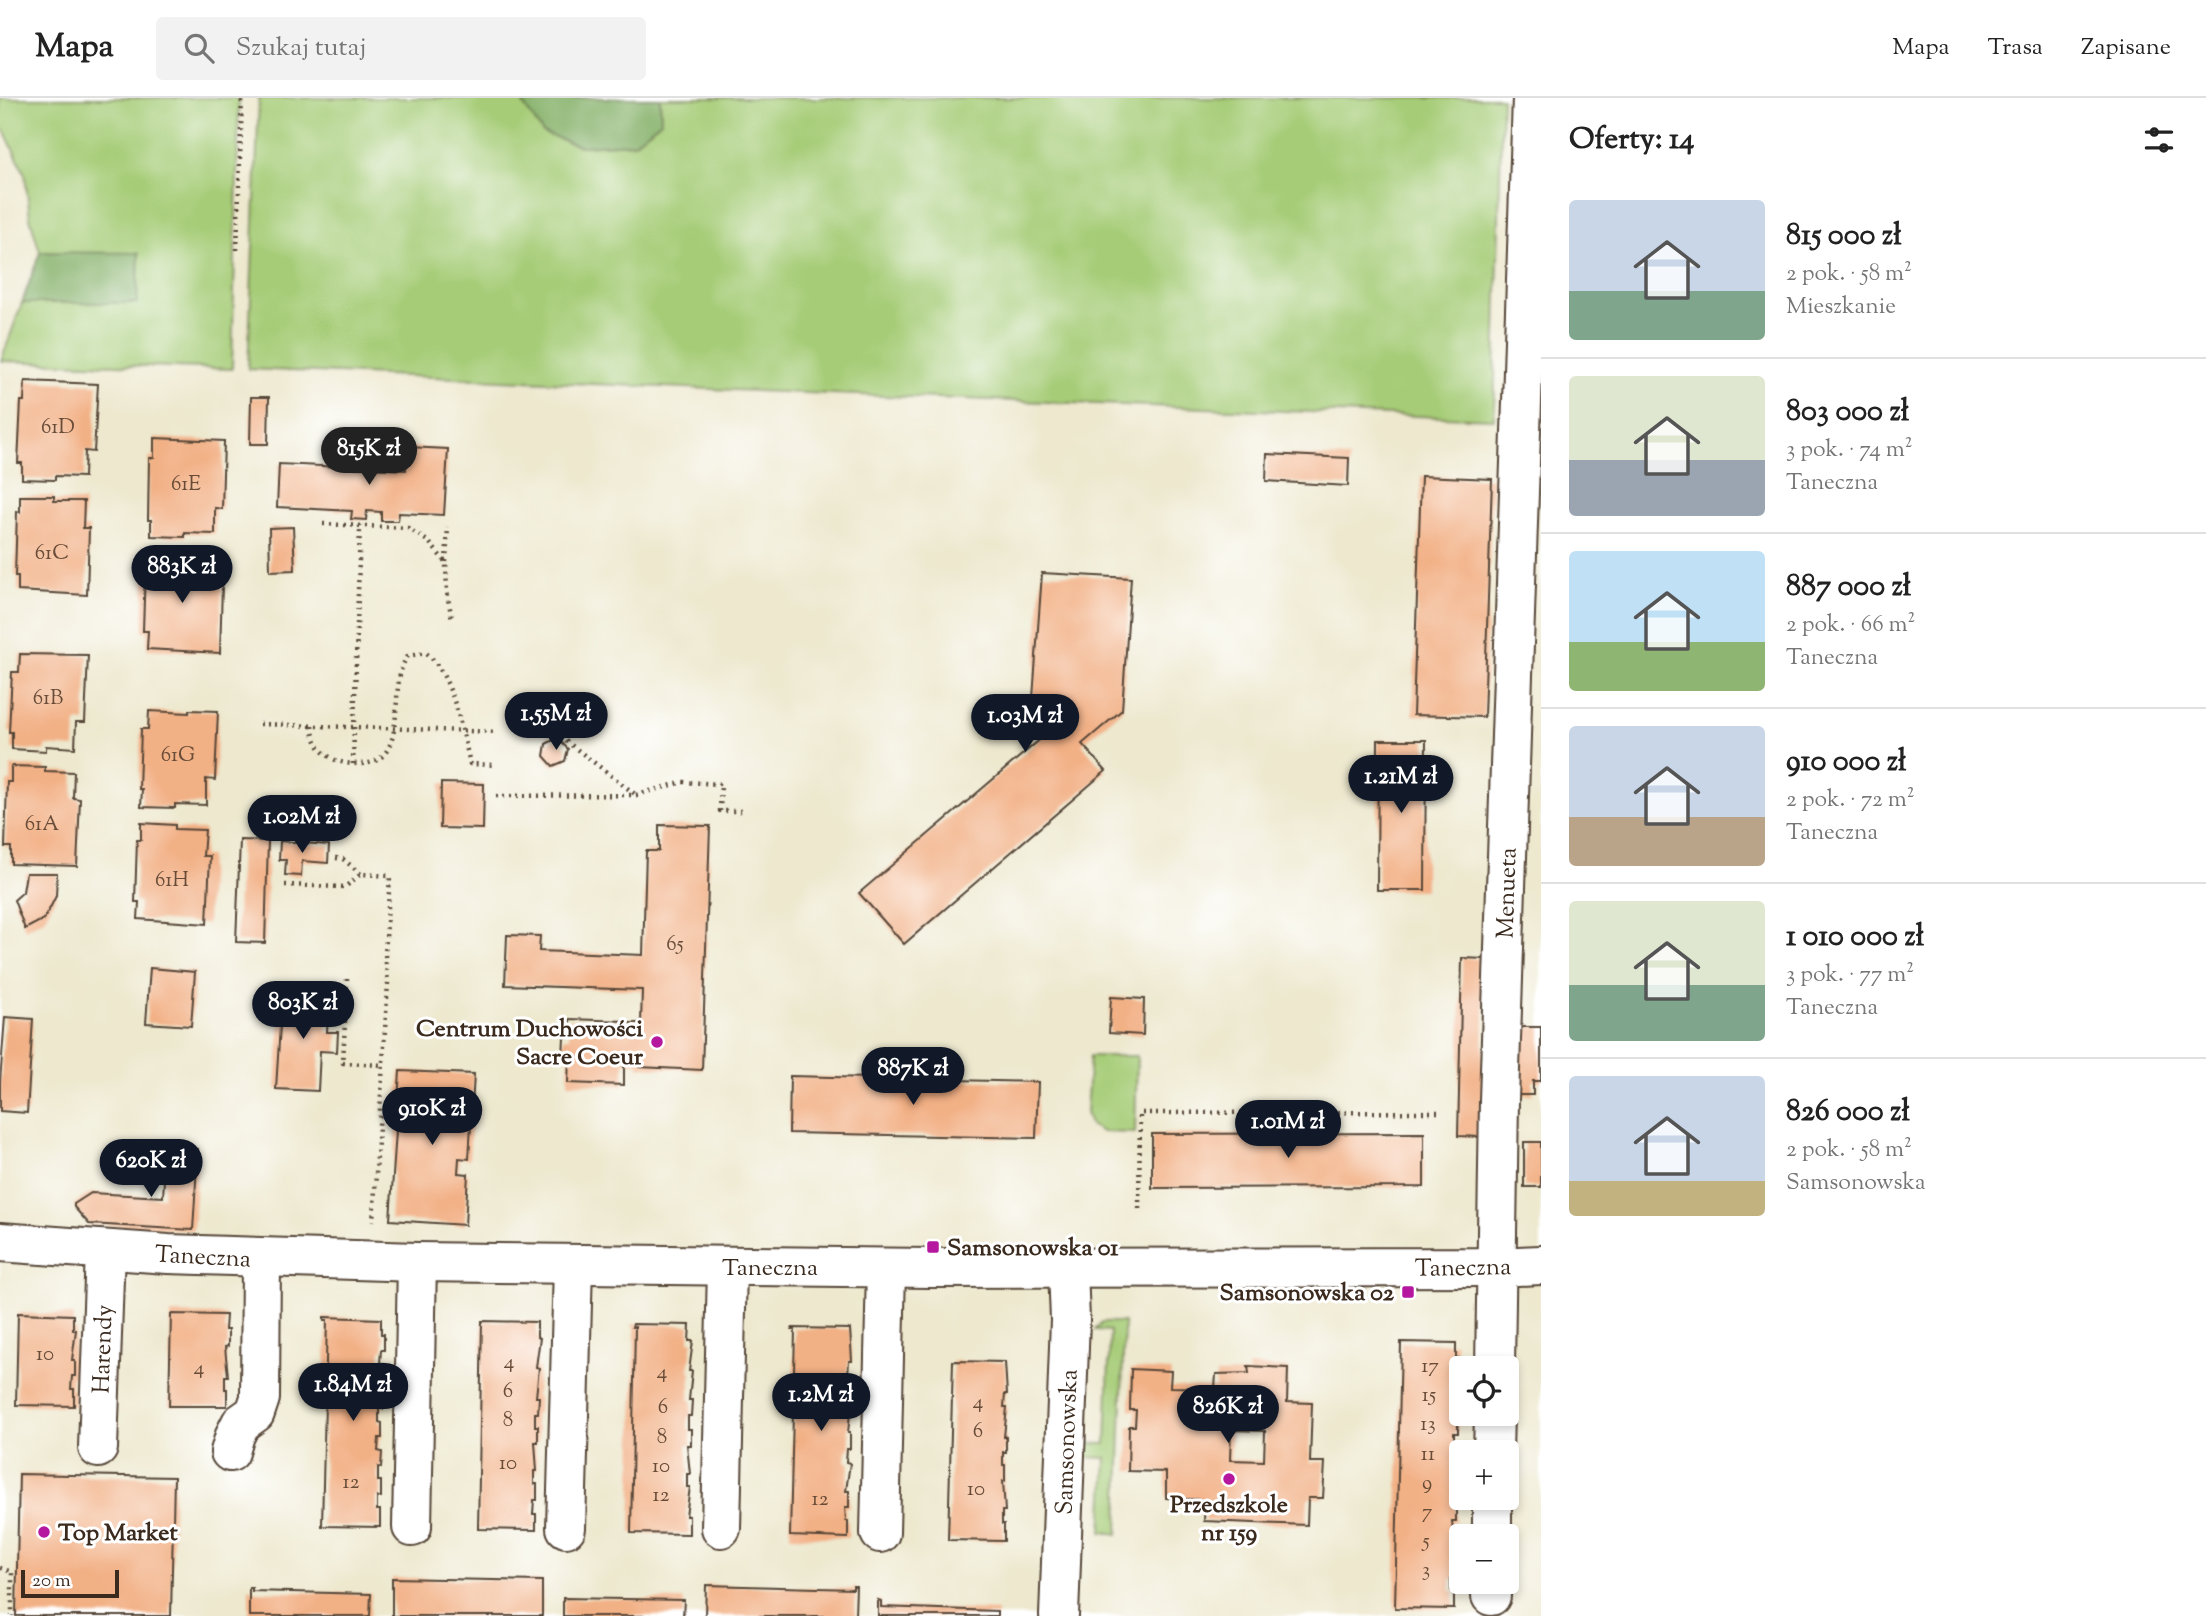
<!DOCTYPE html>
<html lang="pl">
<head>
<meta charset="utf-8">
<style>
	body { margin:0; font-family:"Sorts Mill Goudy",serif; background:#f2f2f2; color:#222; height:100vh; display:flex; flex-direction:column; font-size:26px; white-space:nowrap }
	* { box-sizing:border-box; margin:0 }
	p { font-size:23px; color:#767676 }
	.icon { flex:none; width:38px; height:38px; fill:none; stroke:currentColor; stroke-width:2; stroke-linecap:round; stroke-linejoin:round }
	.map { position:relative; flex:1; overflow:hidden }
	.side { display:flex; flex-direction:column; background:#fff; width:665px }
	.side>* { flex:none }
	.fabs { position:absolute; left:1449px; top:1258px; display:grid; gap:14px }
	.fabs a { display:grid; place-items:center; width:70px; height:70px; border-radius:7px; background:#fff; box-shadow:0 4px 10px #0003; font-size:35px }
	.scale { position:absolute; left:21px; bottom:18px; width:98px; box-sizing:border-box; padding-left:7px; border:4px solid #3b2a1e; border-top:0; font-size:19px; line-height:24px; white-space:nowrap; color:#3b2a1e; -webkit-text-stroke:5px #fff; paint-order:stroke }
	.price { position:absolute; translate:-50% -60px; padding:0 16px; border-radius:24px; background:#111827; color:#fff; font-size:23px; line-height:46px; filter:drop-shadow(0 2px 4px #0008) }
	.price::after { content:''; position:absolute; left:50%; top:42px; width:21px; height:16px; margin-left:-10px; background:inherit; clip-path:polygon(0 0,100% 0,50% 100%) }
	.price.selected { background:#222; color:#fff }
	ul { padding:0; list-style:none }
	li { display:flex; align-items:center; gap:21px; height:175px; padding:0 28px }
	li+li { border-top:2px solid #e0e0e0 }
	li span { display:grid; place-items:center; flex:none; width:196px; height:140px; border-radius:7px; color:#555 }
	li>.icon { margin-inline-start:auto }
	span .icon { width:84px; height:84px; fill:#fffc; stroke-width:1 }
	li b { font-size:30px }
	h2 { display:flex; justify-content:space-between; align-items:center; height:84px; padding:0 28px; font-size:30px }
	header { display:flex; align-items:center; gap:42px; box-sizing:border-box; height:98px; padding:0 35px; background:#fff; border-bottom:2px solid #e0e0e0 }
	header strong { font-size:33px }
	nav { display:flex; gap:38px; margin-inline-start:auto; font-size:24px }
	.search { width:490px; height:63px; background:#f2f2f2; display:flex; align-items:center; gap:18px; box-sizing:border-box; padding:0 24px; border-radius:7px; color:#767676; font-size:26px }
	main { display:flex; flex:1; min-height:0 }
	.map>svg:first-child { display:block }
	.green { fill:#a6cc77; stroke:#707b4a; stroke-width:2 }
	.forest { fill:#84b068; stroke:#606d43; stroke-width:2 }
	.building { fill:#f2b085; fill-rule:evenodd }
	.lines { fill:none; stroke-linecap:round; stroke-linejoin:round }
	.minor-casing { stroke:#564638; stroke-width:42 }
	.path { stroke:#564638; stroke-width:4.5; stroke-dasharray:2 5; stroke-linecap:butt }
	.minor { stroke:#fff; stroke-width:38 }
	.poi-dot { fill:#b5179e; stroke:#fff; stroke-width:2.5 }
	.labels { text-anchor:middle; stroke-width:6; stroke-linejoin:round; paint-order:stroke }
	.number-label { font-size:21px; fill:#694c38 }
	.street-label { font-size:24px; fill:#3b2a1e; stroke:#fff }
	.poi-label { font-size:24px; font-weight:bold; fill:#3b2a1e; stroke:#fff; text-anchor:end }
</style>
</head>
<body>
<header>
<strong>Mapa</strong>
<div class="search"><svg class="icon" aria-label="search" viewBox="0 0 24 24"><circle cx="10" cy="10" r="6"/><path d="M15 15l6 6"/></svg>Szukaj tutaj</div>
<nav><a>Mapa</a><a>Trasa</a><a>Zapisane</a></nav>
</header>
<main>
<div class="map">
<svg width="1541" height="1518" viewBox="0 0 1541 1518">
	<rect width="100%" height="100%" fill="#fff"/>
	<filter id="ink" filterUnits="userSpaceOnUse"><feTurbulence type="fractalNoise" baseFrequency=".0143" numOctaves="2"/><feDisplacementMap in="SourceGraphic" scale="14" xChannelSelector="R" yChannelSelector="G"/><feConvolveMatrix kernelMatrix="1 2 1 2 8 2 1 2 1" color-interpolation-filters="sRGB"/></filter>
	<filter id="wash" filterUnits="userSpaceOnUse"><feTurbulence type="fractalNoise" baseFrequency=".00686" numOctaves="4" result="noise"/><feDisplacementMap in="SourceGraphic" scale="28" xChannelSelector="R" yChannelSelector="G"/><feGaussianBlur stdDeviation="1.57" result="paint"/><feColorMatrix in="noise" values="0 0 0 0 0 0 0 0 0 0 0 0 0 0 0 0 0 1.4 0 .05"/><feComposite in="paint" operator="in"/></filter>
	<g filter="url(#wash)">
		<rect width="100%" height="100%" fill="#ede8ce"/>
		<g class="green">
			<polygon points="0,0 239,0 232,271 1,263 22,205 137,205 139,156 40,154 30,120 25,76 5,34 0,30"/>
			<polygon points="259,0 519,0 543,35 580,48 634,45 661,23 660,0 1502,0 1494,321 779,294 248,271"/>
			<polygon points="1090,958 1137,958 1135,1035 1102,1034 1090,1027 1086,1014"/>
			<polygon points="1102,1224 1124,1224 1118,1436 1102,1434 1106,1360 1081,1359 1081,1345 1106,1346 1110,1233 1095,1232"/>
		</g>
		<g class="forest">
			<polygon points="519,0 660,0 661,23 634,45 580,48 543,35"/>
			<polygon points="40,154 139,155 137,205 22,205"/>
		</g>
		<g id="blocks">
			<g class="building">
				<polygon points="25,283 98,286 94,354 85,353 84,379 55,378 55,382 22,381 22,365 18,365 21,303 24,303"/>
				<polygon points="251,299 269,299 268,346 250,346"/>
				<polygon points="154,340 224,343 222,411 215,410 215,436 185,435 185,439 151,438 151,422 148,422 149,360 154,360"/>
				<polygon points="407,349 448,351 444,417 399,415 398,423 381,423 381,414 367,413 366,422 351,421 352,413 277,409 279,366 406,372"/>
				<polygon points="1267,356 1349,360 1348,388 1266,383"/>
				<polygon points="1421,378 1492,381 1484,619 1413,617"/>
				<polygon points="20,398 54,398 54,403 84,403 83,430 89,430 87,497 18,493 18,478 15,478 17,413 20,414"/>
				<polygon points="293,429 295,472 270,473 269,430"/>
				<polygon points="150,455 184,456 184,460 214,461 213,487 222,488 220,555 147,551 148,533 143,533 145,471 150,471"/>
				<polygon points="1042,475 1131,480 1122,612 1082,646 1106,673 904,846 859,795 1043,639 1031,628"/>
				<polygon points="20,556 88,557 85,624 76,624 75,650 46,648 46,653 12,651 12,634 9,634 12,574 19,574"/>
				<polygon points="189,612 218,613 215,682 206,681 206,707 175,706 175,710 141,709 142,691 139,691 141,631 148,631 149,613 189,615"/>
				<polygon points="557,640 568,651 565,663 553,668 544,658 546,646"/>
				<polygon points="1378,642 1426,642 1425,792 1377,792"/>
				<polygon points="11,668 45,669 45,673 74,674 73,700 80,701 77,768 11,766 11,749 5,749 7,684 11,684"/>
				<polygon points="441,685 484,686 483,731 440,730"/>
				<polygon points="141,725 175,727 175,731 205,732 203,758 210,758 207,826 138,821 139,804 135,804 137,742 141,742"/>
				<polygon points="659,727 710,728 702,972 639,969 639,965 624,964 624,987 568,985 569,959 563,959 564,939 569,939 570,921 626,923 626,925 641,925 642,892 505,887 507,837 540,838 539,853 643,857 646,753 659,753"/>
				<polygon points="240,742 268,743 265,845 236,844"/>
				<polygon points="280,743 329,747 328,765 302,763 301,778 285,777 286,762 279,762"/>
				<polygon points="26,775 57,775 56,798 50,810 44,821 25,831 14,802 23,794"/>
				<polygon points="1462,860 1485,861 1482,1039 1458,1038"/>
				<polygon points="150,870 195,874 191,928 146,925"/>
				<polygon points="282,895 329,898 327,934 338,934 337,954 320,953 318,993 276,991"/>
				<polygon points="1111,899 1144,901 1143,937 1109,935"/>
				<polygon points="5,919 33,921 27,1015 0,1013 0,984"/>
				<polygon points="1512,929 1541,929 1541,983 1533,983 1533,997 1510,997"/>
				<polygon points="400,973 474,976 469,1061 459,1060 458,1075 468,1076 465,1127 390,1122"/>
				<polygon points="790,978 1038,984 1036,1040 789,1035"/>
				<polygon points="1424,1035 1424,1089 1152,1090 1152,1036"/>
				<rect x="1524" y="1044" width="17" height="45"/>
				<polygon points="166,1050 198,1051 193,1132 89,1126 74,1109 74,1106 91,1095 163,1099"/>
				<polygon points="18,1215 73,1217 73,1232 76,1232 72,1262 75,1262 75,1278 72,1278 71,1291 74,1291 74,1308 16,1307"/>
				<polygon points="171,1216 226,1217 225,1232 228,1232 228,1248 225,1249 228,1278 225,1278 225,1291 227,1291 227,1308 169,1308"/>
				<polygon points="324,1219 381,1221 381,1236 384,1236 384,1252 381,1252 380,1265 384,1265 380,1295 383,1295 383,1311 379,1311 379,1324 382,1325 382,1340 379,1340 378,1353 382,1354 381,1370 378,1369 378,1383 381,1383 381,1399 377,1399 377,1412 380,1412 380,1429 322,1428 327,1222 324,1222"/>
				<polygon points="482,1223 537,1224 537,1239 540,1240 536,1269 539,1270 536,1299 539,1299 538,1315 535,1315 535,1328 538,1328 538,1344 535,1344 537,1373 534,1373 534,1386 537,1386 537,1402 534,1402 533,1416 536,1416 536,1432 478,1431"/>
				<polygon points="633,1226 690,1227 689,1243 693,1243 689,1273 692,1273 689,1302 692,1302 691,1318 688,1318 688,1331 691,1331 691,1347 687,1347 690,1376 687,1376 687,1389 690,1389 686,1418 689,1418 689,1436 631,1435 635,1229 632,1229"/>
				<polygon points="792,1230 850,1231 852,1263 849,1263 848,1277 852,1276 848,1306 851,1306 848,1335 850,1335 850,1351 847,1351 846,1364 850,1365 846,1393 849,1393 849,1409 845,1409 846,1423 848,1423 848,1440 790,1438 795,1232 792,1232"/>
				<polygon points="1401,1244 1456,1245 1456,1260 1459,1260 1459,1277 1455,1277 1455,1289 1458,1289 1458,1306 1455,1306 1454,1318 1458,1318 1458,1335 1454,1335 1454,1347 1457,1347 1457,1364 1454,1364 1454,1376 1457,1376 1456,1394 1453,1394 1453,1405 1456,1405 1456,1423 1452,1423 1453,1435 1455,1435 1455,1452 1452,1452 1452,1464 1455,1464 1455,1481 1451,1481 1451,1493 1454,1493 1454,1511 1395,1510"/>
				<polygon points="953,1263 1005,1264 1007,1296 1005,1296 1004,1309 1007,1309 1004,1339 1006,1339 1006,1354 1003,1354 1003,1367 1005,1367 1005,1383 1003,1383 1005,1413 1002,1413 1002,1426 1004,1426 1004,1443 948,1442"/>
				<path d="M1248 1268 1288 1270 1287 1304 1312 1305 1310 1364H1325L1323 1400H1308L1307 1427 1204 1423 1205 1402 1166 1400V1374L1128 1373 1129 1328H1135L1136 1312H1130L1131 1271 1171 1273 1170 1289 1215 1290 1216 1276 1249 1275ZM1231 1332 1265 1333 1264 1363 1230 1362Z"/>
				<polygon points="19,1376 174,1379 171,1518 16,1518"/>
				<polygon points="392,1480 542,1483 542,1518 392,1518"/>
				<polygon points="706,1487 853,1491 853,1488 856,1488 855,1518 705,1518"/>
				<polygon points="249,1490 252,1490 252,1493 371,1496 370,1518 249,1518"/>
				<polygon points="563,1500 684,1502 683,1518 563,1518"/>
				<polygon points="878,1502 881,1503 881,1509 997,1513 997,1518 878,1518"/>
			</g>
		</g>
	</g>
	<g filter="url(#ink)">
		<use href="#blocks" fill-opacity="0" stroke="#564638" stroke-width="2"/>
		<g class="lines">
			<g class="minor-casing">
				<g id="minor">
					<polyline points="0,1144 168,1156 417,1164 931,1170 1496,1169 1541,1167"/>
					<polyline points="1495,1270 1499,1002 1532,0"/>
					<polyline points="98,1350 105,1152"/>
					<polyline points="230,1354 235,1337 241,1325 255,1315 260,1300 261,1161"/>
					<polyline points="1493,1354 1494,1316"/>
					<polyline points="412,1429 417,1164"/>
					<polyline points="566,1430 573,1167"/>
					<polyline points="721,1430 727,1169"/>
					<polyline points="880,1435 886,1170"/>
					<polyline points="1492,1438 1492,1400"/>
					<polyline points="1491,1498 1491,1484"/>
					<polyline points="1059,1518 1070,1222 1068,1171"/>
				</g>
			</g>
			<g class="path">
				<polyline points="237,152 242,0"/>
				<polyline points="323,426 408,430 429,444 446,465 447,495 452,521"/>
				<polyline points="446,464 448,429"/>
				<polyline points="260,626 497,634"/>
				<path d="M312 628C314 641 318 652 330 659 339 665 349 666 361 666 413 664 385 587 408 558L426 555C452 575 463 635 470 666L496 667"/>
				<polyline points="566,643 635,696"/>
				<polyline points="353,666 360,427"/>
				<polyline points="496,698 636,697 683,684 721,686 720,713 744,713"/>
				<polyline points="336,760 343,761 361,776"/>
				<polyline points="285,787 345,789 361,776 390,778 385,857 388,884 373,1123"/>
				<polyline points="347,881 343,965 383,967"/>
				<polyline points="1139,1111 1140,1015 1443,1014"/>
				<polyline points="0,1470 12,1474 12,1518"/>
			</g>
			<use href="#minor" class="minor"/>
		</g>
	</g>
	<g class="poi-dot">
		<circle cx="657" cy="944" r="7"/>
		<rect x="926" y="1142" width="14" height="14" rx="3.5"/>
		<rect x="1401" y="1187" width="14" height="14" rx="3.5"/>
		<circle cx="1229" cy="1381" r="7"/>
		<circle cx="44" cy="1434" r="7"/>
	</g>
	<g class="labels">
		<g class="number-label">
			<text x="58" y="335">61D</text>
			<text x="186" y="392">61E</text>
			<text x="52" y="461">61C</text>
			<text x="48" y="606">61B</text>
			<text x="178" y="663">61G</text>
			<text x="42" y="732">61A</text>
			<text x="172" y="788">61H</text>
			<text x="675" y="852">65</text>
			<text x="45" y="1262">10</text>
			<text x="509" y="1270">4</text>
			<text x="1430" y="1274">17</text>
			<text x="199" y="1276">4</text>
			<text x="662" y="1280">4</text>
			<text x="508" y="1299">6</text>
			<text x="1429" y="1303">15</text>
			<text x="978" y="1310">4</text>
			<text x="663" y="1315">6</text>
			<text x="508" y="1328">8</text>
			<text x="1428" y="1332">13</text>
			<text x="978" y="1339">6</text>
			<text x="662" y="1345">8</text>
			<text x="1428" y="1362">11</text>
			<text x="508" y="1371">10</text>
			<text x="661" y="1374">10</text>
			<text x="351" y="1390">12</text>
			<text x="1427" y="1391">9</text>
			<text x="976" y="1397">10</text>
			<text x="661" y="1403">12</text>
			<text x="820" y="1407">12</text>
			<text x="1427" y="1420">7</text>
			<text x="1426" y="1449">5</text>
			<text x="1426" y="1478">3</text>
		</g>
		<g class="street-label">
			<text transform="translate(1506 795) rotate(-88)" y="8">Menueta</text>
			<text transform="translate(203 1158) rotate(3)" y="8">Taneczna</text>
			<text x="770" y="1177">Taneczna</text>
			<text transform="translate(1463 1169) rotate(-1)" y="8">Taneczna</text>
			<text transform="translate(102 1251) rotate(-88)" y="8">Harendy</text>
			<text transform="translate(1066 1344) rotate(-88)" y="8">Samsonowska</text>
		</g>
		<g class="poi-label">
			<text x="643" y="938">Centrum Duchowości<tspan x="643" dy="28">Sacre Coeur</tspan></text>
			<text x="947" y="1157" text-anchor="start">Samsonowska 01</text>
			<text x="1394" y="1202">Samsonowska 02</text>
			<text x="1229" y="1414" text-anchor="middle">Przedszkole<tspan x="1229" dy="28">nr 159</tspan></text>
			<text x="58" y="1442" text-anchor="start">Top Market</text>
		</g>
	</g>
</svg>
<div class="fabs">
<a><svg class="icon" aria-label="locate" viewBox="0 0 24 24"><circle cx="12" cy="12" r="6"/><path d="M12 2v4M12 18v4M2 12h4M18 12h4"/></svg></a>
<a>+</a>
<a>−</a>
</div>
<div class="scale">20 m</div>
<b class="price selected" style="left:369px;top:389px">815K zł</b>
<b class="price" style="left:182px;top:507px">883K zł</b>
<b class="price" style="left:556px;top:654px">1.55M zł</b>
<b class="price" style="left:1025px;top:656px">1.03M zł</b>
<b class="price" style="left:1401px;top:717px">1.21M zł</b>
<b class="price" style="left:302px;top:757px">1.02M zł</b>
<b class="price" style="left:303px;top:943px">803K zł</b>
<b class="price" style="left:913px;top:1009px">887K zł</b>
<b class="price" style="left:432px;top:1049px">910K zł</b>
<b class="price" style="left:1288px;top:1062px">1.01M zł</b>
<b class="price" style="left:151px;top:1101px">620K zł</b>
<b class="price" style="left:353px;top:1325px">1.84M zł</b>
<b class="price" style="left:821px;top:1335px">1.2M zł</b>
<b class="price" style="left:1228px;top:1347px">826K zł</b>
</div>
<section class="side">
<h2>Oferty: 14<svg class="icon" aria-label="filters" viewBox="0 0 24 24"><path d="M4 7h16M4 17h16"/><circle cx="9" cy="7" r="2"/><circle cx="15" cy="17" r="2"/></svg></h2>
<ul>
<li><span style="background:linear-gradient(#c9d6e8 65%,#7fa58c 0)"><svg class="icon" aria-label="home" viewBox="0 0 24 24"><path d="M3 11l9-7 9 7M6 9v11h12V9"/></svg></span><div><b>815 000 zł</b><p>2 pok. · 58 m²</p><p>Mieszkanie</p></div></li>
<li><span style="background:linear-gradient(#dfe7d0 60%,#9aa5b1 0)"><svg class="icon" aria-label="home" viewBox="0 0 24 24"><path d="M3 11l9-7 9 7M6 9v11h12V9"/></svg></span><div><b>803 000 zł</b><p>3 pok. · 74 m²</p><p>Taneczna</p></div></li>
<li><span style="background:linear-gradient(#bfe0f5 65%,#8fb573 0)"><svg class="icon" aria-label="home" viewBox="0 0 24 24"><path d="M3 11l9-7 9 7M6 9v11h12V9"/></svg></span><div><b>887 000 zł</b><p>2 pok. · 66 m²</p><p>Taneczna</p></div></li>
<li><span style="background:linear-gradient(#c9d6e8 65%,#b9a48a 0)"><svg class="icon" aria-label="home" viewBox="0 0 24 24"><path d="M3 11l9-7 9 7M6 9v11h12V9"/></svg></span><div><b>910 000 zł</b><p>2 pok. · 72 m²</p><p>Taneczna</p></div></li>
<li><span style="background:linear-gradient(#dfe7d0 60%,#7fa58c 0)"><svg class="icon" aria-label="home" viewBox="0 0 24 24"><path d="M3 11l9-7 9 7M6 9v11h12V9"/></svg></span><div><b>1 010 000 zł</b><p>3 pok. · 77 m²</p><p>Taneczna</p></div></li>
<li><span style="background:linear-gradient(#c9d6e8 75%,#c2b280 0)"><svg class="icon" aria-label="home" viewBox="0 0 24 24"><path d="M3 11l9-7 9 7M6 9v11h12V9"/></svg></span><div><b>826 000 zł</b><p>2 pok. · 58 m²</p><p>Samsonowska</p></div></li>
</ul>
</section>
</main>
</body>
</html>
